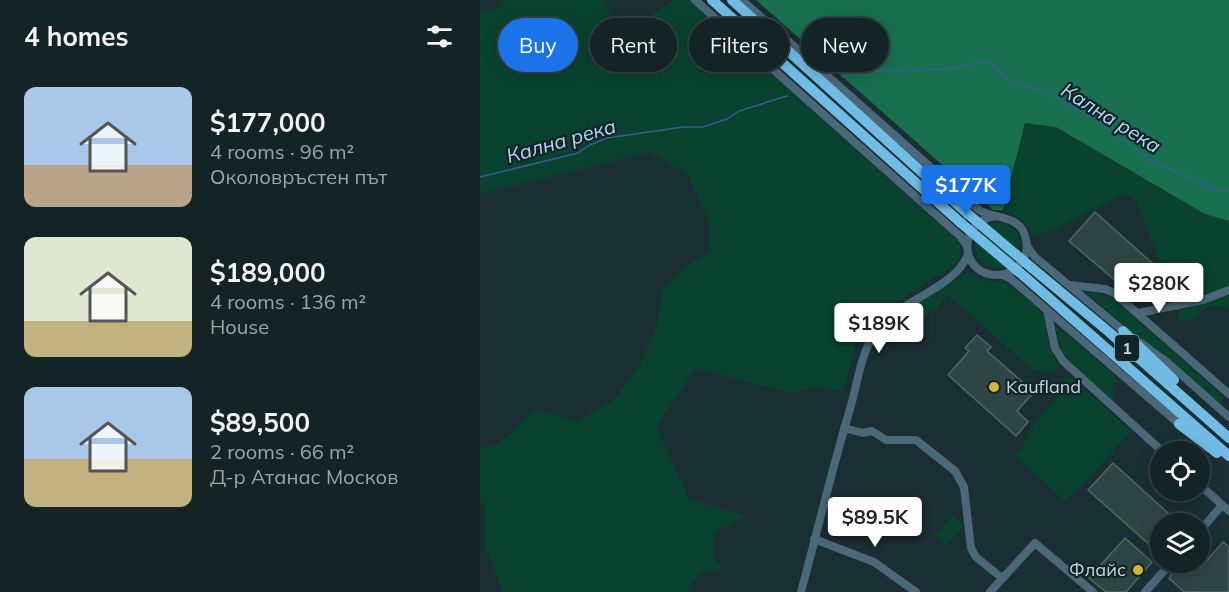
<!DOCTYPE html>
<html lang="en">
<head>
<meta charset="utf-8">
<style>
	body { margin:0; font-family:Mulish,sans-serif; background:#1d2b2e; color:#f1f3f6; height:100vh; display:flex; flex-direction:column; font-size:22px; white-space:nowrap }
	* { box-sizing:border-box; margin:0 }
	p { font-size:20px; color:#9da4a7 }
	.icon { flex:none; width:33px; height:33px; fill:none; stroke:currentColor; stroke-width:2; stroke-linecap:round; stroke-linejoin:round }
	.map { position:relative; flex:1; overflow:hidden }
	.drawer { display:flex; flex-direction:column; background:#142326; width:480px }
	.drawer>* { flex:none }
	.guide { position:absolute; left:18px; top:18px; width:570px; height:54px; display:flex; gap:12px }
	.tools { position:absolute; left:670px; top:441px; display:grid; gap:12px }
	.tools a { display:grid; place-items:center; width:60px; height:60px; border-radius:50%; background:#142326; box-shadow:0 3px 15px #0003,0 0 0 2px #334043; font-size:30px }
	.price { position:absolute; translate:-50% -51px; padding:0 14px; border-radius:6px; background:#fff; color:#222; font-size:20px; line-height:39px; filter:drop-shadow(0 2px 3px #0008) }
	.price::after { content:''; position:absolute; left:50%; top:36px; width:18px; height:14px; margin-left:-9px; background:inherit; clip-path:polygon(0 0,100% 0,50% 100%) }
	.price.on { background:#1a73e8; color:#fff }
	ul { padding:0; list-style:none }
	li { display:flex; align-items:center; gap:18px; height:150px; padding:0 24px }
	li span { display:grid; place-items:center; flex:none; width:168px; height:120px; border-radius:12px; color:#555 }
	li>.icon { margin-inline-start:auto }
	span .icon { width:72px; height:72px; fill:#fffc; stroke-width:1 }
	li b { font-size:26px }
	h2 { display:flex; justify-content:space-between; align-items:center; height:72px; padding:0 24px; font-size:26px }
	.pill { padding:0 21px; border-radius:27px; background:#142326; box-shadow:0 3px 15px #0003,0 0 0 2px #334043; font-size:21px; line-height:54px }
	.pill.on { background:#1a73e8; color:#fff }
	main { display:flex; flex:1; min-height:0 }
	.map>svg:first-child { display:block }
	.green { fill:#09432f }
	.forest { fill:#197051 }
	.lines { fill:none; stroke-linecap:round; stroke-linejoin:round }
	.stream { stroke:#375d91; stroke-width:1.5 }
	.building { fill:#2f4543; stroke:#506764; stroke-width:1.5 }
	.minor { stroke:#4b6878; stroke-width:8 }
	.highway { stroke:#70bce4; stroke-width:10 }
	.highway-bridge { stroke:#70bce4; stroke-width:10 }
	.poi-dot { fill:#d5b535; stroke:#102529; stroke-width:2 }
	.labels { text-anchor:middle; stroke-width:4.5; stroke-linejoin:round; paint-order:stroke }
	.shield { fill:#102529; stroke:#92a1a4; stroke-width:1.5 }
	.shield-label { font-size:16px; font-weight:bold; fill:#c9d6d8 }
	.poi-label { font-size:18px; fill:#c9d6d8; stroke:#102529; text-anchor:start }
	.water-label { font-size:20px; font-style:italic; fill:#bcd3f2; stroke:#102529 }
</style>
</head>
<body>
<main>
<section class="drawer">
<h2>4 homes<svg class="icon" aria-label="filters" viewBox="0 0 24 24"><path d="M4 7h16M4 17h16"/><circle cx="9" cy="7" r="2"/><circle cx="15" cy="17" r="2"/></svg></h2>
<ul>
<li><span style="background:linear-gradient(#a9c7e8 65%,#b9a48a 0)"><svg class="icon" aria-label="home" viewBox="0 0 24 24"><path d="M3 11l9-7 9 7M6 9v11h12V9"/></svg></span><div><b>$177,000</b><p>4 rooms · 96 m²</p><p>Околовръстен път</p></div></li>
<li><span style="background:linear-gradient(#dfe7d0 70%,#c2b280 0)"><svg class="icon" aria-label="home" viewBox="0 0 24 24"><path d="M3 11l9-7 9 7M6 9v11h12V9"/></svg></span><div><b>$189,000</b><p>4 rooms · 136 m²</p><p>House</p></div></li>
<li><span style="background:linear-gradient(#a9c7e8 60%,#c2b280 0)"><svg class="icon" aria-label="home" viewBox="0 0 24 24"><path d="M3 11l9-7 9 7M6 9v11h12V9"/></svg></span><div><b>$89,500</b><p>2 rooms · 66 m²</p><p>Д-р Атанас Москов</p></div></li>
</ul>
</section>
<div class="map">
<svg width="749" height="592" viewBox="0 0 749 592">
	<rect width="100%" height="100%" fill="#1a2f33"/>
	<g class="green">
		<path d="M25 0H123L140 36 194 0H209L477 240C482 248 483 254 478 262L404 311 395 321 385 339 378 338 363 392 336 387 311 393 216 368 176 427 209 499 266 516 234 533 233 559 243 568 219 573 206 592H23L5 546V505L0 501V448C21 448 42 423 54 409L98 421 134 400 159 366 176 329 183 289 202 269 230 252V224L208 175 170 152 0 194V12L22 7Z"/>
		<path d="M545 123 576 127 725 214 749 221V289L723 298 695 302 657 202 646 194 574 230 553 236C545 222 540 215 523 210Z"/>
		<circle cx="517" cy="245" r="23"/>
		<polygon points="487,273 509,281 525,282 560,310 564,317 568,342 574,358 580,367 575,372 553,370 468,295 454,311 451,308 444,317 432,308"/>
		<polygon points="606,292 622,294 633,299 744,397 740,404 691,361 657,336"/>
		<path d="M749 294V309C735 303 724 305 716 318L700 322 697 310Z"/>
		<polygon points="574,324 640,380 632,387 635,403 591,363 582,351"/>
		<polygon points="588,375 651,431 599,489 585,501 535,456 542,447 557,418 580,396 578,385"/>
		<polygon points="473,516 484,525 466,546 455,536"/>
	</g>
	<polygon class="forest" points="276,0 749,0 749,221 725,214 576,127 545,123 523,210 513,210"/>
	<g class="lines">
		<g class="stream">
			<path d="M362 77C398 65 437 73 474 68 486 67 497 61 510 62L532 84 561 90 612 117 670 160 736 190 749 191"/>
			<polyline points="0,177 98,153 110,145 127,138 203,127 223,127 247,119 259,111 307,96"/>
		</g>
	</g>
	<g class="building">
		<polygon points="615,212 672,263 666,270 677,279 674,281 678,285 672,292 668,289 658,300 589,241"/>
		<polygon points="497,335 511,347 507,351 554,392 537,411 548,422 536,436 468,375 489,351 485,348"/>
		<polygon points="633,463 700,524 681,524 681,555 608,490"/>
		<polygon points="645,538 672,562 646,592 626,592 609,578"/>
		<polygon points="743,542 749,547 749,592 704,592 689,578 698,562 714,562 720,568"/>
	</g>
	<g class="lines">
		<g class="minor">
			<polyline points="215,0 481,237 487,246"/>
			<path d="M262 0 499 210C516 220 542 214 546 240 548 248 546 256 541 263 536 270 527 275 518 275 479 276 476 221 516 216"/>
			<polyline points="547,246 555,257 646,333"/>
			<polyline points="523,275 531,279 699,424"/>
			<polyline points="590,285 625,289 634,293 749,394"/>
			<polyline points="567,310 575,348 583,361 683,452"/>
			<polyline points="658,313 723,300 749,290"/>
			<polyline points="661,343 688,363 749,417"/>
			<polyline points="364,428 383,433 392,431 406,440 436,440 475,471 484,487 491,548 496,557 522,578"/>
			<polyline points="720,485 749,511"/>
			<polyline points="720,531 742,505"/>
			<polyline points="334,539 394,562 436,592"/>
			<path d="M321 592C338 529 353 465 372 402 378 379 382 352 395 332 417 300 475 290 488 254"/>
			<polyline points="510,592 555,543 613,592"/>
			<polyline points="665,592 692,562"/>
		</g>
		<g class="highway">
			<polyline points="232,0 481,223"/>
			<polyline points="252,0 488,214"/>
			<polyline points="552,268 629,332 749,438"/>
			<polyline points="545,277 749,456"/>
			<polyline points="643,331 694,380"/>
			<polyline points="699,424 737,453"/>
		</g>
		<g class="highway-bridge">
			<polyline points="488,214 552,268"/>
			<polyline points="481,223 545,277"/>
		</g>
	</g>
	<g class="poi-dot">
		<circle cx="514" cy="387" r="6"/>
		<circle cx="658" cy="570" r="6"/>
	</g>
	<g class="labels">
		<rect class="shield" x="635" y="335" width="24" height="26" rx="4.5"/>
		<g class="shield-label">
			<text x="647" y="354">1</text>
		</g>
		<g class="poi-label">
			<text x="526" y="393">Kaufland</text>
			<text x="646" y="576" text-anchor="end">Флайс</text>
		</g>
		<g class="water-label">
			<text transform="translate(631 118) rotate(32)" y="7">Кална река</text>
			<text transform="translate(81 141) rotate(-16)" y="7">Кална река</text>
		</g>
	</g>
</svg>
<div class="tools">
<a><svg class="icon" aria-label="locate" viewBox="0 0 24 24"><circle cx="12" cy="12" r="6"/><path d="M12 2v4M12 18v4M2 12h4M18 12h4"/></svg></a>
<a><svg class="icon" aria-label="layers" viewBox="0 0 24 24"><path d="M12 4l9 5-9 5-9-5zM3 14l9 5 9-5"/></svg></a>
</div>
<b class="price on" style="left:486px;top:216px">$177K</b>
<b class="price" style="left:679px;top:314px">$280K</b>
<b class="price" style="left:399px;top:354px">$189K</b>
<b class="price" style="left:395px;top:548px">$89.5K</b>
<div class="guide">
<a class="pill on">Buy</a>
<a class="pill">Rent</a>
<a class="pill">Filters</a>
<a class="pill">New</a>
</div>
</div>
</main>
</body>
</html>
